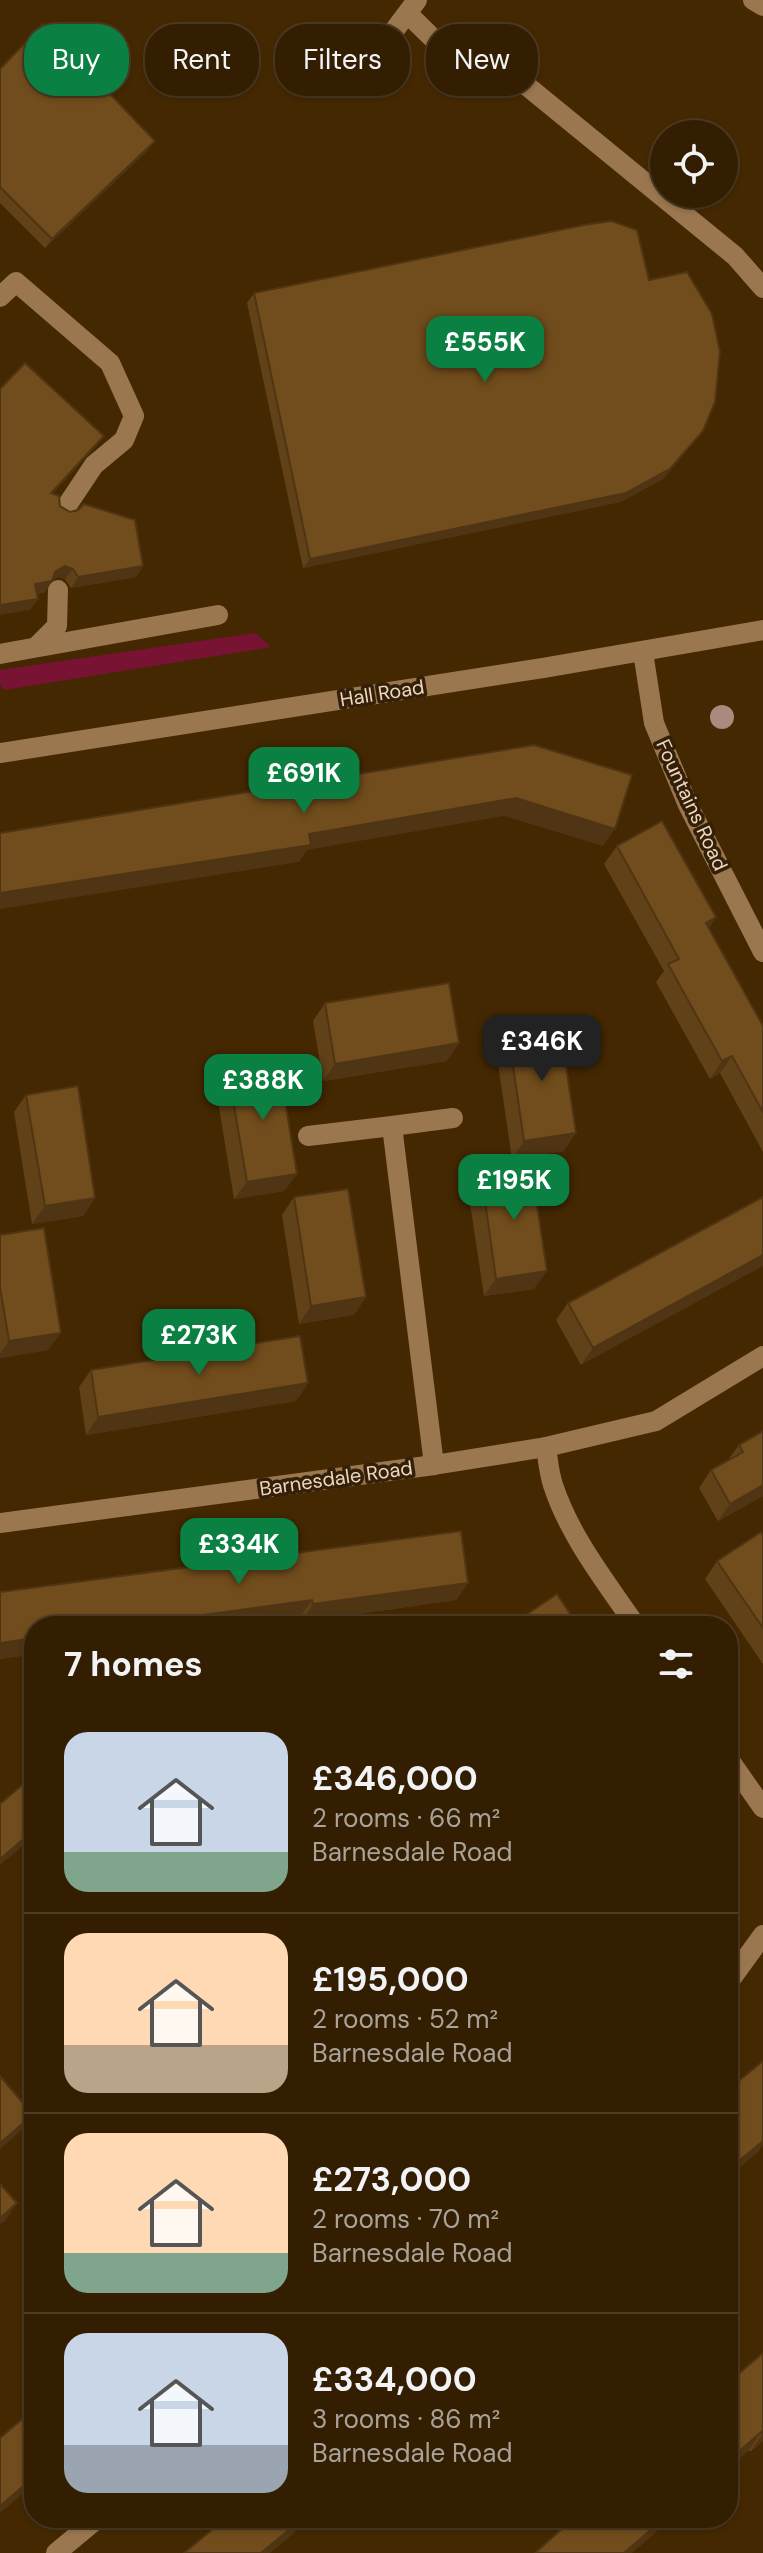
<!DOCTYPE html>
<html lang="en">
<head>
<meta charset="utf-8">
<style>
	body { margin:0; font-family:"DM Sans",sans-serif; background:#3e2b11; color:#f1f3f6; height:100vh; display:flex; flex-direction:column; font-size:30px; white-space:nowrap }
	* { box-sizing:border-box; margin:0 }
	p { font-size:26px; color:#a9a299 }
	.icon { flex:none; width:44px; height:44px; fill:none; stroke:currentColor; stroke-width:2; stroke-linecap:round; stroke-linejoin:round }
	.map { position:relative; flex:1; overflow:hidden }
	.side { position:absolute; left:24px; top:1616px; width:714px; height:912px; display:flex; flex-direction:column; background:#331e02; border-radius:32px; box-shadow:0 2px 6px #0004,0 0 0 2px #4e3c24 }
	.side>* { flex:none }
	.guide { position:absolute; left:24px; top:24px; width:716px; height:72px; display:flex; gap:16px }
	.fabs { position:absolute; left:650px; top:120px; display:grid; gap:16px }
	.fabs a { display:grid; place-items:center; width:88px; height:88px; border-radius:50%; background:#331e02; box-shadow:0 2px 6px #0004,0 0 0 2px #4e3c24; font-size:40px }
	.price { position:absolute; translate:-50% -68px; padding:0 18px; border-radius:16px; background:#0b8043; color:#fff; font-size:26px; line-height:52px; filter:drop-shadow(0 2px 4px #0008) }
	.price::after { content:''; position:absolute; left:50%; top:48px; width:24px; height:18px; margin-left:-12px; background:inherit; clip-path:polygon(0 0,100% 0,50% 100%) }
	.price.selected { background:#222; color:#fff }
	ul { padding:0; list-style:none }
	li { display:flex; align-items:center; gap:24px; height:200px; padding:0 40px }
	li+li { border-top:2px solid #4e3c24 }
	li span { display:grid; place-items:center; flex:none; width:224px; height:160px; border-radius:24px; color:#555 }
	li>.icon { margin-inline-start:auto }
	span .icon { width:96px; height:96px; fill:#fffc; stroke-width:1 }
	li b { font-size:34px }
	h2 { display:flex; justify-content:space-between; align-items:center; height:96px; padding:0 40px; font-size:34px }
	.chip { padding:0 28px; border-radius:32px; background:#331e02; box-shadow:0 2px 6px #0004,0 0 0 2px #4e3c24; font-size:28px; line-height:72px }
	.chip.selected { background:#0b8043; color:#fff }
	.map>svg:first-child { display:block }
	.green { fill:#791333 }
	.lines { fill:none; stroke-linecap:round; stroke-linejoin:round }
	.minor { stroke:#9b774f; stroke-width:20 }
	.tree { fill:#a98a7c }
	.wall { fill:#614118 }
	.shaded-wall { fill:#4f3514 }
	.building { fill:#714c1c; stroke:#4f3514; stroke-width:2 }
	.labels { text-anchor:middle; stroke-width:7; stroke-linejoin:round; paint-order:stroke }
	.street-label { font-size:20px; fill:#edd7bf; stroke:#342008 }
</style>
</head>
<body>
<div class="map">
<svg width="763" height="2553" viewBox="0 0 763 2553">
	<rect width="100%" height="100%" fill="#442802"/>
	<polygon class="green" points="255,633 271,647 4,690 0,684 0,670"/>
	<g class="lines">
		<g class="minor">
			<polyline points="753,0 763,6"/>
			<polyline points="408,14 458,63 527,86 735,256 763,288"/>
			<polyline points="352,87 417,0"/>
			<polyline points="0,297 16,282 110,363 134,416 124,440 94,465 64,510"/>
			<polyline points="36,647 57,626 58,590"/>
			<polyline points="643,652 654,723 688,805 763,952"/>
			<polyline points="0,654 218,615"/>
			<polyline points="0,753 543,668 763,630"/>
			<polyline points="392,1126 453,1118"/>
			<polyline points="308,1136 392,1126 434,1465"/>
			<path d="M546 1447C548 1460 549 1473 553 1485 570 1537 606 1582 636 1626"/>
			<polyline points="0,1523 434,1465 546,1447 656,1421 763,1356"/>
			<polyline points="728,1758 763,1808"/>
			<polyline points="728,1983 763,1935"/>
			<polyline points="56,2553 98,2518"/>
		</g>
	</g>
	<circle class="tree" cx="722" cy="717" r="12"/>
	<g class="wall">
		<polygon points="0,69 148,150 45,248 0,203"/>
		<polygon points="649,280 696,440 663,479 620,502 303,568 247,303 254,293"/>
		<polygon points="0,389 96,446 53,493 60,506 143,566 136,577 71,588 65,579 58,577 53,580 45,592 37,594 30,610"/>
		<polygon points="617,846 716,917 709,928 763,1026 763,1152 720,1073 710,1079 656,982 664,971 604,864"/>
		<polygon points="325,1003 447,1061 323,1081 313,1021"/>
		<polygon points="508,1032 564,1151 512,1159 496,1050"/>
		<polygon points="228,1071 297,1174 284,1191 234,1199 216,1089"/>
		<polygon points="26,1095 95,1198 83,1216 32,1224 14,1112"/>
		<polygon points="481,1172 534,1289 484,1296 468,1190"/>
		<polygon points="294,1197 366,1297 354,1315 299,1324 282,1215"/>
		<polygon points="763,1197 581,1365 556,1320 568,1303"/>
		<polygon points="0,1235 48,1350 0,1358"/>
		<polygon points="91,1370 308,1383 296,1401 86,1435 79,1387"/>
		<polygon points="763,1431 763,1496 718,1521 699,1488 711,1470 728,1460 739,1445"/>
		<polygon points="763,1536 763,1664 705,1579 717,1561"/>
		<polygon points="468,1583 456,1600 301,1622 300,1617 238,1626 34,1626 34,1654 0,1659 0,1592"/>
		<polygon points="763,2353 763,2441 750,2452 749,2450 728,2468 728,2383"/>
	</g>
	<g class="shaded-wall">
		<polygon points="155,141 148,150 45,248 52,239"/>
		<polygon points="703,431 663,479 620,502 303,568 310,559"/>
		<polygon points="104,436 96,446 43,504 51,493"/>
		<polygon points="65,566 73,569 65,579 58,577 48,582 52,581 45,592 28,595 35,584"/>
		<polygon points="143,566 136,577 71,588 78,577"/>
		<polygon points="38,599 30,610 0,615 0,605"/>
		<polygon points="516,798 615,829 603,846 504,816 307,850 299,862 0,909 0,893 309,834"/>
		<polygon points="716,917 704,935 706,923"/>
		<polygon points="459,1043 447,1061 323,1081 335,1064"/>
		<polygon points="732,1056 720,1073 710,1079 722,1061"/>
		<polygon points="576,1133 564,1151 512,1159 524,1141"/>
		<polygon points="297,1174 284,1191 234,1199 247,1182"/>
		<polygon points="95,1198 83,1216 32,1224 45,1206"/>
		<polygon points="763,1255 763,1266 581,1365 593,1348"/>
		<polygon points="547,1271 534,1289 484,1296 496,1279"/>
		<polygon points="366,1297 354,1315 299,1324 311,1306"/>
		<polygon points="61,1333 48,1350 0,1358 0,1354 9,1341"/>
		<polygon points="308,1383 296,1401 86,1435 98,1417"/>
		<polygon points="763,1485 763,1496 718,1521 730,1504"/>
		<polygon points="468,1583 456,1600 301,1622 313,1604"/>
		<polygon points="312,1600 300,1617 238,1626 123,1626"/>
		<polygon points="34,1638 34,1654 0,1659 0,1643"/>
		<polygon points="34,1830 34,1836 0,1865 0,1859"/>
		<polygon points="33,2115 23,2129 0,2149 0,2143"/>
		<polygon points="763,2141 763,2145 758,2152 728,2177 728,2170"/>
		<polygon points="17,2203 5,2221 0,2224 0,2218"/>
		<polygon points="761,2432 749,2450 728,2468 728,2461"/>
		<polygon points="763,2434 763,2441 750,2452"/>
		<polygon points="34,2477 34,2484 0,2513 0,2506"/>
		<polygon points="303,2518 312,2518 270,2553 261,2553"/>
		<polygon points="664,2518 672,2518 632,2553 624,2553"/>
	</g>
	<g class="building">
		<polygon points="43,24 155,141 52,239 0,187 0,69"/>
		<polygon points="611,221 637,230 649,280 687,272 712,314 720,352 715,402 703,431 670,469 626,493 310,559 254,293 584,225"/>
		<polygon points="25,363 104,436 51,493 59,496 60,506 70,512 78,510 84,504 135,520 143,566 78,577 73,569 65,566 55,572 52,581 35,584 38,599 0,605 0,389"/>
		<polygon points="534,745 632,775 615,829 516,798 309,834 311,845 0,893 0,833"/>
		<polygon points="662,821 716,917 706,923 763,1026 763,1112 732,1056 722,1061 695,1013 668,964 679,959 617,846"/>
		<polygon points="449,983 459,1043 335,1064 325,1003"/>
		<polygon points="560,1025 576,1133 524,1141 508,1032"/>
		<polygon points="279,1063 297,1174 247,1182 228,1071"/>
		<polygon points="78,1086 95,1198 45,1206 26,1095"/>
		<polygon points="531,1165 547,1271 496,1279 481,1172"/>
		<polygon points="348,1189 366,1297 311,1306 294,1197"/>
		<polygon points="763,1197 763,1255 593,1348 568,1303"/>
		<polygon points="44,1228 61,1333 9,1341 0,1287 0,1235"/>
		<polygon points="300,1336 308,1383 98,1417 91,1370"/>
		<polygon points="763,1431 763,1485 730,1504 711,1470 743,1452 739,1445"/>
		<polygon points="461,1531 468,1583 313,1604 312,1600 123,1626 34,1626 34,1638 0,1643 0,1592"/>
		<polygon points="761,1532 763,1536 763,1628 717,1561"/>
		<polygon points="557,1594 578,1626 516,1626 514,1623"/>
		<polygon points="34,1775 34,1830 0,1859 0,1804"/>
		<polygon points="763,2061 763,2141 728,2170 728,2090"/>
		<polygon points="0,2076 33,2115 0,2143"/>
		<polygon points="0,2184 17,2203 0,2218"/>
		<polygon points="763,2353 763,2434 761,2432 728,2461 728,2383"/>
		<polygon points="34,2409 34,2477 0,2506 0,2438"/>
		<polygon points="226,2518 303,2518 261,2553 184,2553"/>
		<polygon points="574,2518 664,2518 624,2553 535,2553"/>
	</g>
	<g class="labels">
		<g class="street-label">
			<text transform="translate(382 693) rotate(-9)" y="7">Hall Road</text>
			<text transform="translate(692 805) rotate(65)" y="7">Fountains Road</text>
			<text transform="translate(336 1478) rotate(-8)" y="7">Barnesdale Road</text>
		</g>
	</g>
</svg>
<div class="fabs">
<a><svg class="icon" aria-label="locate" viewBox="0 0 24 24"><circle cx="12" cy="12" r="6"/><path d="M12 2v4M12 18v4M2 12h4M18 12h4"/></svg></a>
</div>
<b class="price" style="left:485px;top:384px">£555K</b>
<b class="price" style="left:304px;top:815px">£691K</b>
<b class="price selected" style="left:542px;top:1083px">£346K</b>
<b class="price" style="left:263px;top:1122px">£388K</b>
<b class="price" style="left:514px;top:1222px">£195K</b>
<b class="price" style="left:199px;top:1377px">£273K</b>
<b class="price" style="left:239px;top:1586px">£334K</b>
<div class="guide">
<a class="chip selected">Buy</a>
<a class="chip">Rent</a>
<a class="chip">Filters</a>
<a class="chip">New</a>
</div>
<section class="side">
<h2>7 homes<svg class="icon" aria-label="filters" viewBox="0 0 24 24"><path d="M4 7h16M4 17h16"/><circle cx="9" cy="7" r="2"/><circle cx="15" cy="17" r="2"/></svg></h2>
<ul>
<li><span style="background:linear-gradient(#c9d6e8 75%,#7fa58c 0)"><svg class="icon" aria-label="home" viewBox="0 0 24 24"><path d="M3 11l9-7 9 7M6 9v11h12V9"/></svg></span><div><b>£346,000</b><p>2 rooms · 66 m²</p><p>Barnesdale Road</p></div></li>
<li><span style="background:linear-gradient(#ffd9b3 70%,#b9a48a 0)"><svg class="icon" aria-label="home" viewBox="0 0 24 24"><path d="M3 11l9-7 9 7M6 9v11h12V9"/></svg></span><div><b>£195,000</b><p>2 rooms · 52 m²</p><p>Barnesdale Road</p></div></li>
<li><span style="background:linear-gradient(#ffd9b3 75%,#7fa58c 0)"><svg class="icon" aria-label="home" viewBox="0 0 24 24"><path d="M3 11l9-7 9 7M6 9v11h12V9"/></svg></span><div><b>£273,000</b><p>2 rooms · 70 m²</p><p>Barnesdale Road</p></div></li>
<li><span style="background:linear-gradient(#c9d6e8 70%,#9aa5b1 0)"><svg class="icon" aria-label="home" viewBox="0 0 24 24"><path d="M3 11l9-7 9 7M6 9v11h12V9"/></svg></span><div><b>£334,000</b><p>3 rooms · 86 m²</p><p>Barnesdale Road</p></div></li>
</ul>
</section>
</div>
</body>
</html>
